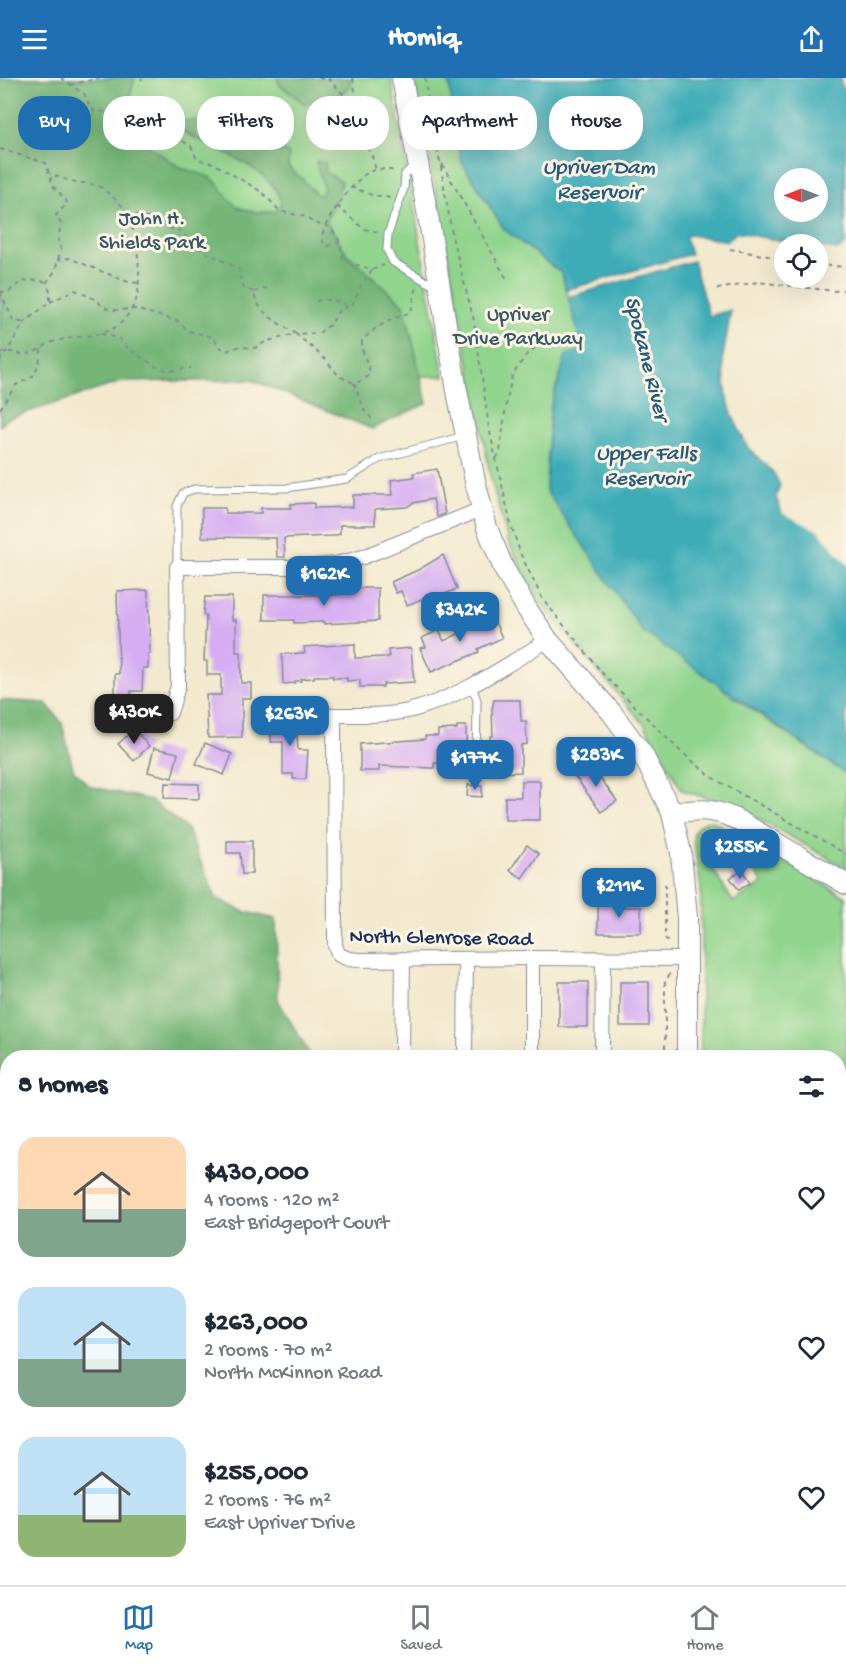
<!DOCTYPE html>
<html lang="en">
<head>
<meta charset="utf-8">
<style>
	body { margin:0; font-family:"Gochi Hand",sans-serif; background:#f2f2f3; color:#1f2937; height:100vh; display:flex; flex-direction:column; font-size:22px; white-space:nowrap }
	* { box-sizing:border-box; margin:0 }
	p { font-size:20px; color:#747a83 }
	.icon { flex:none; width:33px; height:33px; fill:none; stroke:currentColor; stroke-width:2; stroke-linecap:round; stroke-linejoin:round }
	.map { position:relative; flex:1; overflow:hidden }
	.details { position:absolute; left:0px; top:972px; width:846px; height:536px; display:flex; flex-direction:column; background:#fff; border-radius:24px 24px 0 0; box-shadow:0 6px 24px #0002 }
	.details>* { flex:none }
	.banner { position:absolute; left:18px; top:18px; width:810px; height:54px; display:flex; gap:12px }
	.needle { width:39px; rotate:270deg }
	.tools { position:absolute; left:774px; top:90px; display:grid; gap:12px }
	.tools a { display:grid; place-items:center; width:54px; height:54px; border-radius:50%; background:#fff; box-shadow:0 6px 24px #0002; font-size:30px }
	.price { position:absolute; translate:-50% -51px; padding:0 14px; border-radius:12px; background:#1f6fb2; color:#fff; font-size:20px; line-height:39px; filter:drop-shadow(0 2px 3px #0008) }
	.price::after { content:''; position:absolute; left:50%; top:36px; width:18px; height:14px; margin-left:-9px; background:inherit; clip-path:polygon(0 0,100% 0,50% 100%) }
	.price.current { background:#222; color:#fff }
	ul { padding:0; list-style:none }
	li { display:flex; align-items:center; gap:18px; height:150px; padding:0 18px }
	li span { display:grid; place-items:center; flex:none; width:168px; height:120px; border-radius:18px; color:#555 }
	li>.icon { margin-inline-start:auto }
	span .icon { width:72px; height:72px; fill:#fffc; stroke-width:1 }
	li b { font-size:26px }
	h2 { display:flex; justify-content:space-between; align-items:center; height:72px; padding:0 18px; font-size:26px }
	.tag { padding:0 21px; border-radius:24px; background:#fff; box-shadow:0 6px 24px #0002; font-size:21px; line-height:54px }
	.tag.current { background:#1f6fb2; color:#fff }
	header { display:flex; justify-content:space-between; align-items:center; height:78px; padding:0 18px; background:#1f6fb2; color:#fff; font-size:27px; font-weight:700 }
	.menu { display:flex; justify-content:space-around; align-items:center; height:84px; border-top:2px solid #e0e1e3; background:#fff; font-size:16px; color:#747a83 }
	.menu a { display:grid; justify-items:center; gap:3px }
	.menu .current { color:#1f6fb2 }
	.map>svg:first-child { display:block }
	.green { fill:#91d48d; stroke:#568276; stroke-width:1.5; fill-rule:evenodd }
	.forest { fill:#74b678; stroke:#48726b; stroke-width:1.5 }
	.water { fill:#3cacb7; stroke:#2c6e8a; stroke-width:1.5; fill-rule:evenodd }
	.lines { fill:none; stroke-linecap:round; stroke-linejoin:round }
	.river { stroke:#3cacb7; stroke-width:22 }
	.building { fill:#d6adf2 }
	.lane-casing { stroke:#868c96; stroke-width:9 }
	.street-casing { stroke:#868c96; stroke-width:16 }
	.secondary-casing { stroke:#868c96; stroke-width:22 }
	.path { stroke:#868c96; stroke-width:2; stroke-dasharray:4.5 4.5; stroke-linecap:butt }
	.lane { stroke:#fff; stroke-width:7 }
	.street { stroke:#fff; stroke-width:14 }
	.secondary { stroke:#fff; stroke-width:20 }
	.labels { text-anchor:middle; stroke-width:6; stroke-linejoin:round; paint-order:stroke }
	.park-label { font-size:21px; fill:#38586a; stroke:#fcf5e5 }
	.street-label { font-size:21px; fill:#1b2f5e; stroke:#fcf5e5 }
	.water-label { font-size:22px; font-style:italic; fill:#275b7d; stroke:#fcf5e5 }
</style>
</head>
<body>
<header><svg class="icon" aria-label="menu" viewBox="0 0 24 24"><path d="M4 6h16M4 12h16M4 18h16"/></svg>Homiq<svg class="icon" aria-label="share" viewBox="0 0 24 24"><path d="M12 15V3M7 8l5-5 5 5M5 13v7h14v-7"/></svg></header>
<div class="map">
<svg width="846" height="1507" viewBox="0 0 846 1507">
	<rect width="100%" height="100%" fill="#fcf5e5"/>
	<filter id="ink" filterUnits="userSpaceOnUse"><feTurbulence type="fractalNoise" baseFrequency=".0167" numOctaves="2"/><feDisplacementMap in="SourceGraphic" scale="12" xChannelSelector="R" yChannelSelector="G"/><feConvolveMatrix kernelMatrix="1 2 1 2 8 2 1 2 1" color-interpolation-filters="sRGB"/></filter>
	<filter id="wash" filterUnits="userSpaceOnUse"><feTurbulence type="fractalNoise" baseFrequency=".008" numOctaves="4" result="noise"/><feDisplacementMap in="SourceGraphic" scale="24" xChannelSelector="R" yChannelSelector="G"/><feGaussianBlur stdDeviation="1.35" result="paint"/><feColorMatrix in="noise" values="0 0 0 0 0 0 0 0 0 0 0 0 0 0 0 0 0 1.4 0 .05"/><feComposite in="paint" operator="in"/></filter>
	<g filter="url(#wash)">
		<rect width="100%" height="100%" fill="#f2e9ce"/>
		<g class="green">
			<polygon points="0,0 391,0 444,298 0,304"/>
			<polygon points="414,0 448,0 461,83 504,151 562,196 584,272 557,305 550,331 546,413 726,614 846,696 846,790 741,731 682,712 644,646 584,577 539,523 508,463 491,401"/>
			<path d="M707 743H713L846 819V1079H839L838 980 701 979V810L693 761C694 751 698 747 707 743ZM741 769 763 806 733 824 711 788Z"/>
			<polygon points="0,1152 7,1153 7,1175 0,1174"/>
			<polygon points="621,1500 654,1500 648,1501 644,1507 627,1507"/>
		</g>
		<g class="forest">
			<path d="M0 0H135L128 26 122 22 116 25 113 30C114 34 115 39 118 43 124 52 171 84 182 90 191 94 201 95 209 99 222 106 226 122 238 129 248 134 264 135 275 134L281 126C277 92 214 72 188 56 183 53 178 48 173 44L203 42 232 47 255 62H265L289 76 288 88C293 95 299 97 304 103 310 109 312 114 320 118L324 111 316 83 325 85 326 94 341 103 339 116 326 143 347 176 404 227 427 325 372 351 252 302 121 304 7 341 0 348V239L4 228 0 219Z"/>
			<path d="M277 0H351L350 8 332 23C321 19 315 21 305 26L279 6Z"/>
			<polygon points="0,622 46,625 62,645 73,691 89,708 150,722 187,751 216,820 242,833 276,841 278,922 311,979 8,980 7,1153 0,1152"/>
			<path d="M0 1174 8 1175V1500H142C124 1507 93 1506 71 1502L68 1507H0Z"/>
			<polygon points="170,1500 340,1500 333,1507 168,1507"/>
			<polygon points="453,1500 521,1500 513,1507 456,1507"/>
			<polygon points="575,1500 621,1500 627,1507 576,1507"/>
			<polygon points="654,1500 664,1500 672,1503 672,1507 645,1507 648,1501"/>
		</g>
		<g class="water">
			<path d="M448 0H841V7L846 16 845 168 837 172 818 169V166C798 166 779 162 759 159 750 157 745 154 735 155L728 163 690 157 685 159 691 176 566 212 562 196 504 151 461 83ZM784 100H818V134H784Z"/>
			<polygon points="693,183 709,238 731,232 723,279 726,313 732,337 748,370 773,394 780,407 776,419 784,441 843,492 846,498 846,696 642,553 546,413 550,331 566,277 583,272 568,219"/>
		</g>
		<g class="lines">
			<polyline class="river" points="777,445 812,462 841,496 846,510"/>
		</g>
		<g id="blocks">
			<g class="building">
				<polygon points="437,391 445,436 437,439 433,421 413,425 407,429 375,431 375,447 340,447 340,456 332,458 284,460 285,479 277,479 276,460 202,459 202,430 225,430 225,435 261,435 261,430 291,430 291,426 314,425 314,430 353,429 353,417 393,417 391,402 414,399 413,395"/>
				<polygon points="443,477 457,511 435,520 434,516 407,527 401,513 396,515 391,504 418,492"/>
				<polygon points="355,510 378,510 378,543 324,546 324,544 294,545 294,542 264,542 264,517 338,517 338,514 355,514"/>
				<polygon points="148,512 150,576 148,576 148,590 143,590 142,613 131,613 133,647 109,648 107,625 115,624 115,596 119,596 117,513"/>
				<polygon points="205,519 232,519 232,542 236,542 236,574 241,574 241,605 251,605 251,620 242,620 242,659 208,660 206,617 221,617 221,597 207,597 207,583 204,583 206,537 203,537"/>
				<polygon points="490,533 502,560 478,571 479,574 431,594 420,570 426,569 422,560 439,552 444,563 473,549 470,543"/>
				<polygon points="355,566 355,580 389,579 388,572 411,570 414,604 383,606 383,609 360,609 360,602 347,603 347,600 333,600 333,598 314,598 314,600 301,601 301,603 295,603 295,605 283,606 282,576 305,575 304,569"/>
				<polygon points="494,622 520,622 521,643 526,643 527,666 521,667 521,694 490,695 490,686 492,686 490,658 493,658 492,631"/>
				<polygon points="271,640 296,640 298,672 308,672 306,701 293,701 293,696 283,696 283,664 271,664"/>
				<polygon points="457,648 466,648 466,685 434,685 434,690 379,688 379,693 360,693 360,666 425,661 425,658 438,658 438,652 457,651"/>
				<polygon points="134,651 149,668 134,683 118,666"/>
				<polygon points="205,665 232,676 224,697 196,686"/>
				<polygon points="154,670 178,675 172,700 148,694"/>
				<polygon points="590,686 617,723 601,734 574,697"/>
				<polygon points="521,703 540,703 540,742 505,742 505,719 521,719"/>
				<polygon points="165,705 199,706 199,721 164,720"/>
				<polygon points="468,707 482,708 482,719 467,718"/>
				<polygon points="227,763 252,763 252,796 242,796 240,775 227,775"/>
				<polygon points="527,767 539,776 522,800 510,792"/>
				<polygon points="742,792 750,805 739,812 730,800"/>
				<polygon points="598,824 616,824 616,829 641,829 641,855 598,855"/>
				<rect x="559" y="904" width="29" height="45"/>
				<rect x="620" y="904" width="29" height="44"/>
			</g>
		</g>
	</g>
	<g filter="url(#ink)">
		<use href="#blocks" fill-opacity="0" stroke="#868c96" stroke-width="1.5"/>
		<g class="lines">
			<g class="lane-casing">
				<g id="lane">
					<polyline points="415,86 405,96 404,110 388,156 387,172 393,184 436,209"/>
					<polyline points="177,489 177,428 183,415 194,411 286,410 347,401 379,381 464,358"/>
					<polyline points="471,606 477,622 476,695"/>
					<polyline points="600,1500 602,1507"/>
				</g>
			</g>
			<g class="street-casing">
				<g id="street">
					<path d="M548 562C505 588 458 621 408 633 384 638 359 637 334 637L335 868 339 877 349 881 359 882 532 880 687 881"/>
					<polyline points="170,635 178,608 177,489 306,489 336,486 363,479 482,431"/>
					<polyline points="402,980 403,881"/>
					<polyline points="465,980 466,881"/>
					<polyline points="532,980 532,880"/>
					<polyline points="602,980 603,881"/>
					<polyline points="838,1206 846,1206"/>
				</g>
			</g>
			<g class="secondary-casing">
				<g id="secondary">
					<polyline points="402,0 430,149 457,313 475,403 487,450 504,491 527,531 548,562 612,635 643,677 672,735 681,775 687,840 687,980"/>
					<path d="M672 735C697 731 710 730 734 740L846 806"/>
					<polyline points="683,1507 683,1500"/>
				</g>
			</g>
			<g class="path">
				<path d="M61 0 85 17 88 25 94 33 134 36 150 43 191 68 197 81 213 85 262 114 278 131 283 134 303 138 314 145 327 148 334 154 340 164 343 181C352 187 362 187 372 192L384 187"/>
				<polyline points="141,0 142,2"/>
				<polyline points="319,0 331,3"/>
				<polyline points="328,0 357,31"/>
				<polyline points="353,0 358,32 364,43 366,68 371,75 376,92"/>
				<polyline points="425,0 430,39 440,84 453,162 474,243 489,350 511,447 521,477 542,520 604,597 678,671 713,700 846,776"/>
				<polyline points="70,7 101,0"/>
				<polyline points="74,54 94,33"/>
				<polyline points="0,71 46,85 53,108 66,122 67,126 56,137 61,146 58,164 61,171 55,193 47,204 50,213 50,224 24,245 8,272 0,282"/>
				<polyline points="442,86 508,203"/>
				<polyline points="351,109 372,117 392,120"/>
				<polyline points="337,128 364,151 379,154"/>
				<path d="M127 134 159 144 171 151 181 153 194 168 239 191 240 200 244 210 254 214C256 235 280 245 296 256L319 255 331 246 339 232 352 227 361 208 372 192"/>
				<path d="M340 164 328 168 324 166C323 163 321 161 322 158 325 141 354 102 369 94 379 90 386 91 396 93"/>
				<polyline points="730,171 784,181"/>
				<polyline points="57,182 69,180 128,204 138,205"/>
				<polyline points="818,187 846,189"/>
				<polyline points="717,211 758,204 834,213 846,212"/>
				<path d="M0 214H9C24 200 28 201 47 204"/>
				<polyline points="0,214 13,242 24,245"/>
				<polyline points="254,214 270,209"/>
				<path d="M316 223C328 221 338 221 347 229"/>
				<path d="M50 224 75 212 97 222 102 228 111 232 135 231 178 243 189 253 213 259 220 269 226 273 238 269 255 270 267 263 296 256 322 278 339 298 354 305C380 299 366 287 363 274 362 270 362 267 362 263 376 247 392 241 411 234L417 208"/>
				<polyline points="101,256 118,260 128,270 155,288 169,293 191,290"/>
				<path d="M0 275C12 271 16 277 27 276 38 275 45 265 56 263 77 257 103 260 121 245 126 240 134 228 136 222 143 202 137 150 125 132 120 124 110 117 102 110 96 105 84 106 76 104 67 102 58 99 50 96"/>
				<polyline points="354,305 364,332 373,342"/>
				<polyline points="0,331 16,307 33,298 39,286 41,271"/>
				<polyline points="496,381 500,374 506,327 512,298 529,273 565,257"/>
				<polyline points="665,806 665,860 670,867"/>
				<polyline points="132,980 138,978 140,980"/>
				<polyline points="665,980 665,904 671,894"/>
				<polyline points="0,1167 8,1181"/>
				<polyline points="0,1278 8,1280"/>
				<polyline points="0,1366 8,1365"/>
				<polyline points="0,1455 8,1442"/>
				<polyline points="186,1500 197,1507"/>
				<polyline points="282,1500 287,1507"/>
				<polyline points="417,1500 420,1507"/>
				<polyline points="565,1500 578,1507"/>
				<polyline points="0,1504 8,1497"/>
				<polyline points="230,1507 246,1500"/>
				<polyline points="538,1507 542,1500"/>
			</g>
			<use href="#lane" class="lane"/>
			<use href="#street" class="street"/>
			<use href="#secondary" class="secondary"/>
		</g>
	</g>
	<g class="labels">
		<g class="park-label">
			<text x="152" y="146">John H.<tspan x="152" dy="24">Shields Park</tspan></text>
			<text x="518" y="242">Upriver<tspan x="518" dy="24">Drive Parkway</tspan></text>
		</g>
		<g class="street-label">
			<text transform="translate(441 858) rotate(1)" y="7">North Glenrose Road</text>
		</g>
		<g class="water-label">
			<text x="599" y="95">Upriver Dam<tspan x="599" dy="25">Reservoir</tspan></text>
			<text transform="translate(649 280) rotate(76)" y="8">Spokane River</text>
			<text x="646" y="381">Upper Falls<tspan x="646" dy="25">Reservoir</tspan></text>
		</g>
	</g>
</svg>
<div class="tools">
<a><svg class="needle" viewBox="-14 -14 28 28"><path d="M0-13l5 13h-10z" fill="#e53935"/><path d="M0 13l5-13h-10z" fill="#747a83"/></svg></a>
<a><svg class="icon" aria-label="locate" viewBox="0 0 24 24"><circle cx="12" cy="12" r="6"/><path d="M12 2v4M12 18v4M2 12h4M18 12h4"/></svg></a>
</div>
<b class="price" style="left:324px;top:529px">$162K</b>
<b class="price" style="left:460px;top:565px">$342K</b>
<b class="price current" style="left:134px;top:667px">$430K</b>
<b class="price" style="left:290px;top:669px">$263K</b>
<b class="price" style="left:596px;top:710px">$283K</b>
<b class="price" style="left:475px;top:713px">$177K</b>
<b class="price" style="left:740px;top:802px">$255K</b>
<b class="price" style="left:619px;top:841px">$211K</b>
<div class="banner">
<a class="tag current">Buy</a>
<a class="tag">Rent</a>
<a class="tag">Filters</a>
<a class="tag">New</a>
<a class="tag">Apartment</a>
<a class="tag">House</a>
</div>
<section class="details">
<h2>8 homes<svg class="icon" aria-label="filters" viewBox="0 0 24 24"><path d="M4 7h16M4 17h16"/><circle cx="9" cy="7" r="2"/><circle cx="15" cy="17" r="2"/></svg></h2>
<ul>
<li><span style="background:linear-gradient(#ffd9b3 60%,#7fa58c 0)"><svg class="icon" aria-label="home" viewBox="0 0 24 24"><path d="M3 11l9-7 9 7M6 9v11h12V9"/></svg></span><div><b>$430,000</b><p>4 rooms · 120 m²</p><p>East Bridgeport Court</p></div><svg class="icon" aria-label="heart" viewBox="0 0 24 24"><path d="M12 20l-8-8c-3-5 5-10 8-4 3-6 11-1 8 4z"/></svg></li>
<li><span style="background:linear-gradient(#bfe0f5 60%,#7fa58c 0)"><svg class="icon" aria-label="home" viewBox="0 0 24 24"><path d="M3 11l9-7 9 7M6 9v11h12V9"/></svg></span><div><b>$263,000</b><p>2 rooms · 70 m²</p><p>North McKinnon Road</p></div><svg class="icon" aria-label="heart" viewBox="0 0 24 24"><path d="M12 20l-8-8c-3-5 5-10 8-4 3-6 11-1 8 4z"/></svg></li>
<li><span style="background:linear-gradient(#bfe0f5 65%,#8fb573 0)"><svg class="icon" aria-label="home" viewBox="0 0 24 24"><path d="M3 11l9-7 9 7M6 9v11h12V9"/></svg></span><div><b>$255,000</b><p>2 rooms · 76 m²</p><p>East Upriver Drive</p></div><svg class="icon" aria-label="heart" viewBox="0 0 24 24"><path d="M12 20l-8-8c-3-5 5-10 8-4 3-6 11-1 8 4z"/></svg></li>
</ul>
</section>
</div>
<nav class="menu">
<a class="current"><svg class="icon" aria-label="map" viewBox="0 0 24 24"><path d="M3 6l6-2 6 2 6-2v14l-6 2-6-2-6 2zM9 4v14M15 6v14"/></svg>Map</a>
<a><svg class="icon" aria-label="saved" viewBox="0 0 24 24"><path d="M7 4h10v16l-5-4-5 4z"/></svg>Saved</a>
<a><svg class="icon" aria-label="home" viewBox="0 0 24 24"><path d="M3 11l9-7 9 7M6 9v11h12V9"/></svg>Home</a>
</nav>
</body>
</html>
